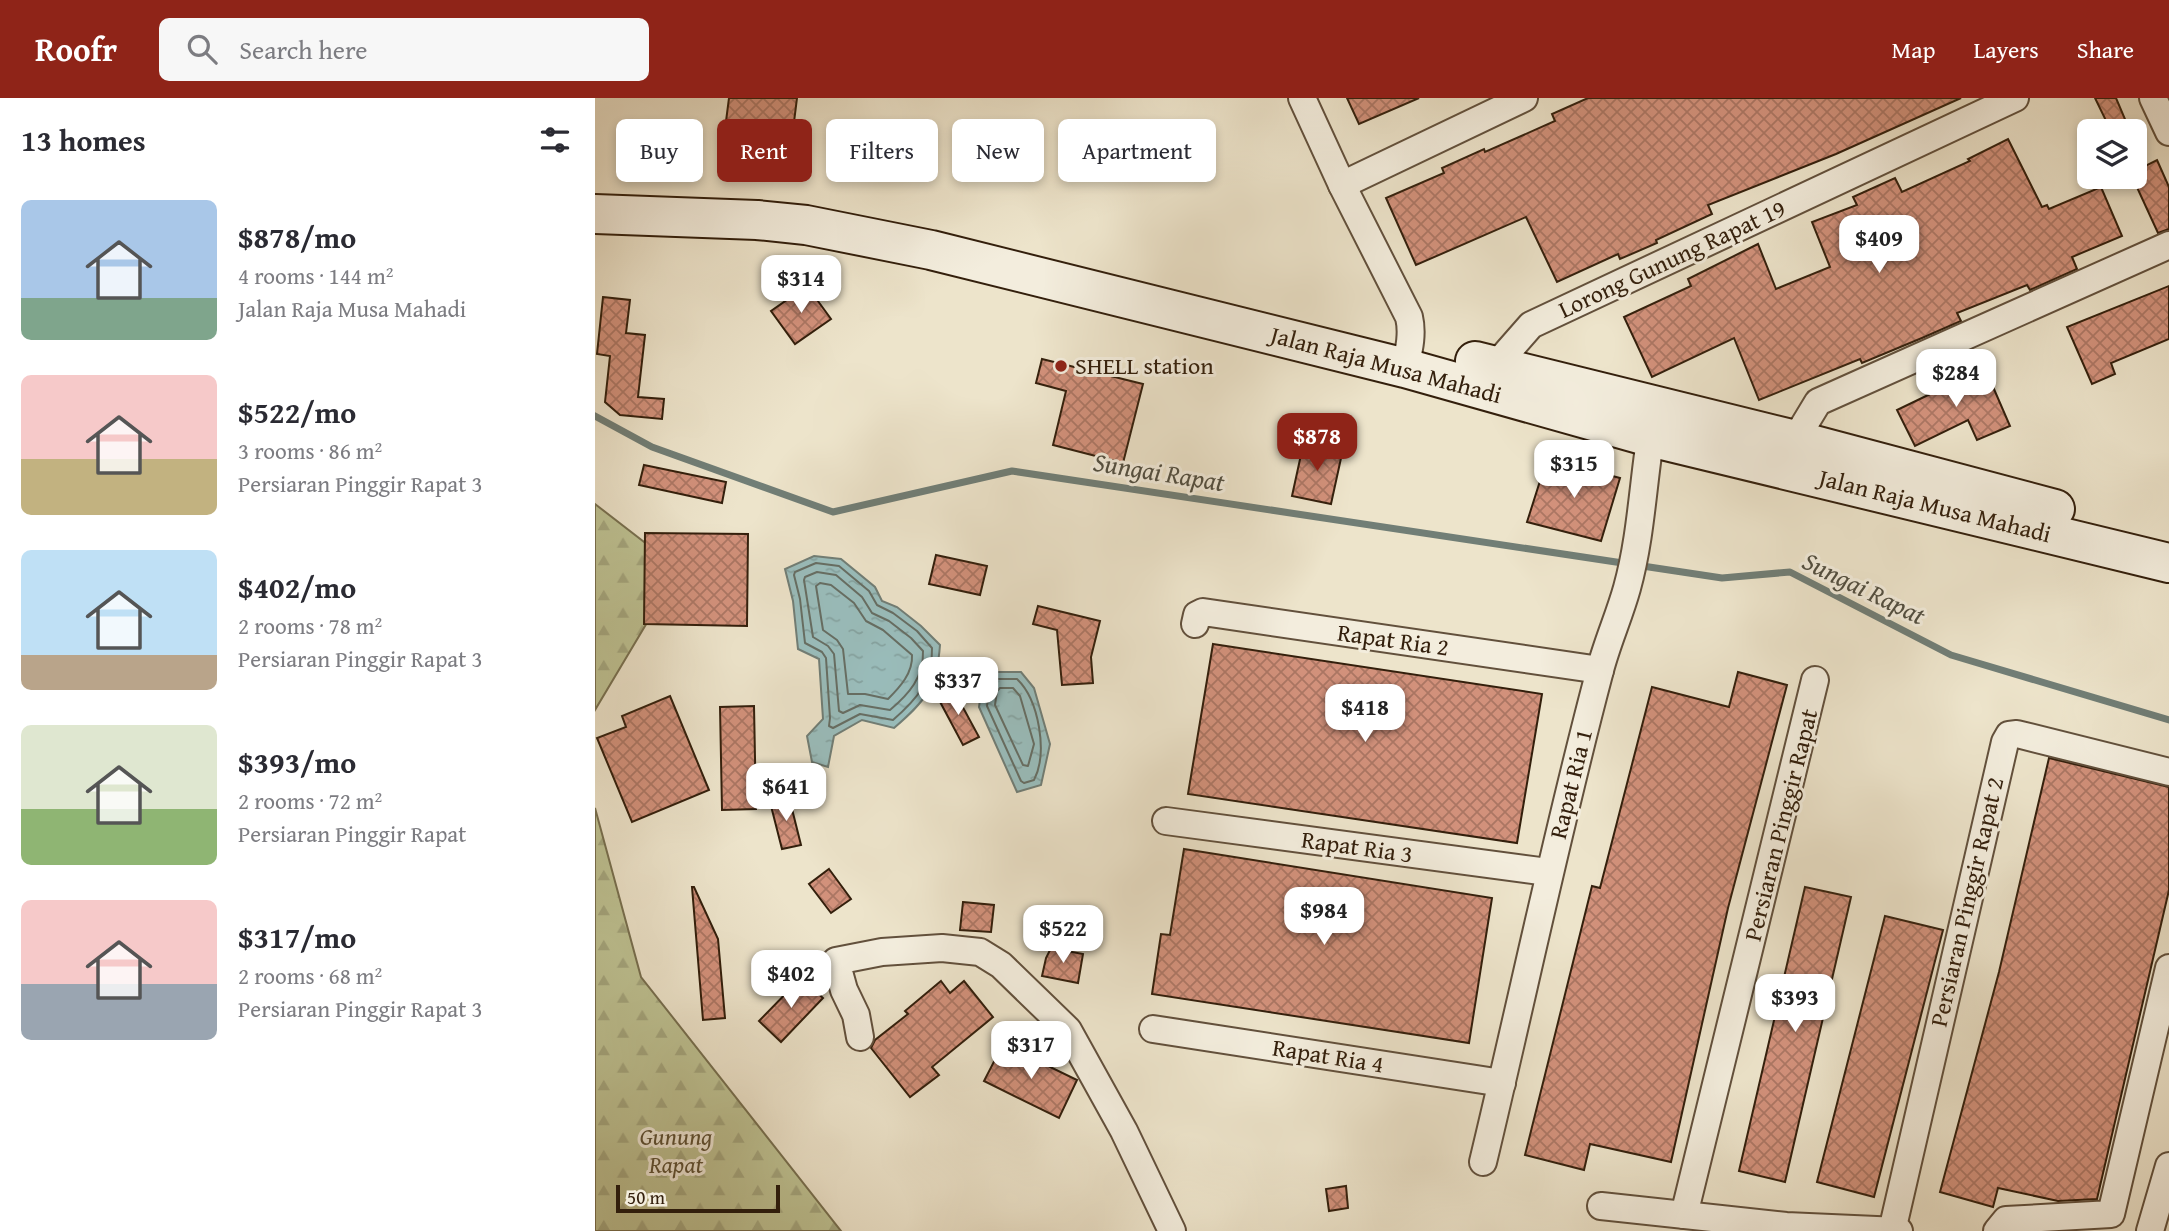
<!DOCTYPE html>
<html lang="en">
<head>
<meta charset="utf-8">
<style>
	body { margin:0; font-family:"Gentium Book Plus",serif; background:#f7f7f7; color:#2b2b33; height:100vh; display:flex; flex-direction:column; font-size:26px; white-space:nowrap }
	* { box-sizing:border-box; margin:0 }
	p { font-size:23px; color:#7c7c81 }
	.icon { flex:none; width:38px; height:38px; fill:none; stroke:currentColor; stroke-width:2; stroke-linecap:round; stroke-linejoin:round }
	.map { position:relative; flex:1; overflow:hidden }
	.panel { display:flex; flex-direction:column; background:#fff; width:595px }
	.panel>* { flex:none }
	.banner { position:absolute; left:21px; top:21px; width:665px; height:63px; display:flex; gap:14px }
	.controls { position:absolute; left:1482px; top:21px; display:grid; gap:14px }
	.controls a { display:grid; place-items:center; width:70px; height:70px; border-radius:10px; background:#fff; box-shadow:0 4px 10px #0003; font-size:35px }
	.scale { position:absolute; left:21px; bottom:18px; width:164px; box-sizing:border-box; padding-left:7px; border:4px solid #331f0c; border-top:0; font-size:19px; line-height:24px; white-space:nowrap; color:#331f0c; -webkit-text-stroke:5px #f3eddd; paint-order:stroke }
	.price { position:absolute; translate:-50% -60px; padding:0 16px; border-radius:14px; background:#fff; color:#222; font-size:23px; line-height:46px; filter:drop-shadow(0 2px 4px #0008) }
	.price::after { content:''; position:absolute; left:50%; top:42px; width:21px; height:16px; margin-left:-10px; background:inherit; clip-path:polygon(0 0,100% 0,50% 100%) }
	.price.current { background:#8f2418; color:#fff }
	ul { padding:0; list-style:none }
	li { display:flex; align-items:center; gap:21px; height:175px; padding:0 21px }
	li span { display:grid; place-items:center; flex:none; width:196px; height:140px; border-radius:10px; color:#555 }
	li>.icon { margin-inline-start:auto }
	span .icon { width:84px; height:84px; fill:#fffc; stroke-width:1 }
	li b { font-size:30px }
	h2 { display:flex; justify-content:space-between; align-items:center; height:84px; padding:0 21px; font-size:30px }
	.chip { padding:0 24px; border-radius:10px; background:#fff; box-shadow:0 4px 10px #0003; font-size:24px; line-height:63px }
	.chip.current { background:#8f2418; color:#fff }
	header { display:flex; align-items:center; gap:42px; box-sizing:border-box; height:98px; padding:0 35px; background:#8f2418; color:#fff }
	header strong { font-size:33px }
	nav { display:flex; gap:38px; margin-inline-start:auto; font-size:24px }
	.search { width:490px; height:63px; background:#f7f7f7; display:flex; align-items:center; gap:18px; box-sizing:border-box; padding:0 24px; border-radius:10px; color:#7c7c81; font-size:26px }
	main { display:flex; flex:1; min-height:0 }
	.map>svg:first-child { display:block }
	.forest { fill:url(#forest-firs); stroke:#787050; stroke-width:2 }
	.water { fill:url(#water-ripples); stroke:#717e76; stroke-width:2 }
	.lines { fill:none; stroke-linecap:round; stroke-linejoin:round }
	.shore { stroke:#666e64; stroke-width:2 }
	.stream { stroke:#717e76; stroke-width:7 }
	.building { fill:url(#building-cross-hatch); stroke:#331f0c; stroke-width:2 }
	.minor-casing { stroke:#62503c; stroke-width:30 }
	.secondary-casing { stroke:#331f0c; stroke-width:42 }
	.minor { stroke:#f3eddd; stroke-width:26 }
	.secondary { stroke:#f3eddd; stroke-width:38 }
	.poi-dot { fill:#8f2418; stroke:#f3eddd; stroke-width:2.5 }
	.labels { text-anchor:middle; stroke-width:6; stroke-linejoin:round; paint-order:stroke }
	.street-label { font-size:24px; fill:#331f0c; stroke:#f3eddd }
	.poi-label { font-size:24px; fill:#331f0c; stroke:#f3eddd; text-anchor:start }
	.park-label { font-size:24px; font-style:italic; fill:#5d5034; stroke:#f3eddd }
	.water-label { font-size:26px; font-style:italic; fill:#524f41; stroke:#f3eddd }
</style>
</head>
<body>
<header>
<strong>Roofr</strong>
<div class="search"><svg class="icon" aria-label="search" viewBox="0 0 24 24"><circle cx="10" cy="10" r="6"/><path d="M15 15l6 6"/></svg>Search here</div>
<nav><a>Map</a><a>Layers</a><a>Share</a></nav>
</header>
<main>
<section class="panel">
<h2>13 homes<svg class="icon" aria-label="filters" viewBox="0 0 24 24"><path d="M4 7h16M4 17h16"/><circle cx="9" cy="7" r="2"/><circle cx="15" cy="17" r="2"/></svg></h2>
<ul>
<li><span style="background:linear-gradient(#a9c7e8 70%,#7fa58c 0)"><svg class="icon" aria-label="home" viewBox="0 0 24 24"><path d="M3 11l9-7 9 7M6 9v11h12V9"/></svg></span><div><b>$878/mo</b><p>4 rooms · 144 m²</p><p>Jalan Raja Musa Mahadi</p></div></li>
<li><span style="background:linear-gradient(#f6c9c9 60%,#c2b280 0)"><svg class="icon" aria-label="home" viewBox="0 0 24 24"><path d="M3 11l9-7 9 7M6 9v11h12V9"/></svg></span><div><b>$522/mo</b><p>3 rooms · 86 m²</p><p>Persiaran Pinggir Rapat 3</p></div></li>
<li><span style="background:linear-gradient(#bfe0f5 75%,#b9a48a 0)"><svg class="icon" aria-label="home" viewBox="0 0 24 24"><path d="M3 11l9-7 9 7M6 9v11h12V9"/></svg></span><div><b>$402/mo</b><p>2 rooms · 78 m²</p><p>Persiaran Pinggir Rapat 3</p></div></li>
<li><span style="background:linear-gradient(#dfe7d0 60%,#8fb573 0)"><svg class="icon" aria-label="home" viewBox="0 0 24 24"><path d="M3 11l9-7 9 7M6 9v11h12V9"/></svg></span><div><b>$393/mo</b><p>2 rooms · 72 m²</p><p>Persiaran Pinggir Rapat</p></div></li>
<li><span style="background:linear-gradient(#f6c9c9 60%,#9aa5b1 0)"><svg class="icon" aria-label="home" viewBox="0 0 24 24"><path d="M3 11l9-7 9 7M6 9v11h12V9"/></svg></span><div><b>$317/mo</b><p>2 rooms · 68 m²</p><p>Persiaran Pinggir Rapat 3</p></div></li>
</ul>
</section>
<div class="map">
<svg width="1574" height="1133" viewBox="0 0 1574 1133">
	<defs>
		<pattern id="forest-firs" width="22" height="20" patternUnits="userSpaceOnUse" patternTransform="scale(1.75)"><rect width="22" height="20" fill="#bec293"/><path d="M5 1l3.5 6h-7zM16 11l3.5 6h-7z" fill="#a4a67e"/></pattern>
		<pattern id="water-ripples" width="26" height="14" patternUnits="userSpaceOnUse" patternTransform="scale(1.75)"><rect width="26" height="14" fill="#9abebd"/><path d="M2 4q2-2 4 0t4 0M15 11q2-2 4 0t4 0" fill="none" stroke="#85a3a1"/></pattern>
		<pattern id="building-cross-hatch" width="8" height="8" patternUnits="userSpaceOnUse" patternTransform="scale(1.75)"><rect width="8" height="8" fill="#d2917b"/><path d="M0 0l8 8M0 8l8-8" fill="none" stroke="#ab7663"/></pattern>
	</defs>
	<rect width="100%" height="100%" fill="#ede4cb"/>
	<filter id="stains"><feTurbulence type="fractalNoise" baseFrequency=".00286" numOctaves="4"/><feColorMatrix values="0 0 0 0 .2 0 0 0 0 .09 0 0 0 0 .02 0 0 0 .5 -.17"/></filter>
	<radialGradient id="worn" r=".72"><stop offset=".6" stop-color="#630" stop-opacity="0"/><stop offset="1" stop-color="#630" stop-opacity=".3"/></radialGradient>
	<g class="forest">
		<polygon points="0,406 84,471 0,612"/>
		<polygon points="0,710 46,879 246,1133 0,1133"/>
	</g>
	<g class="water">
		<path d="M219 458 246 461 280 489 287 503 302 509 326 528 345 547C342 590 330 603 299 630L267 622 239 638 233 669 217 664 212 638 228 621 224 561 203 551 198 503 190 471Z"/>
		<polygon points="389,574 426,574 439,590 455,646 446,687 422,694 384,609"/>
	</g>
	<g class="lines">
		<g class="shore">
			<path d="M221 465 244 468 274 493 282 507 298 515 322 533 337 550C338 583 322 601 298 622L265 616 238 630 234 628 235 620 231 560 227 554 210 545 205 501 199 477 200 474Z"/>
			<path d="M222 474 241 477 267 499 277 515 294 523 316 540 328 553C329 579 314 596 295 612L265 607 248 615 244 613 239 556 233 548 218 539 209 482 210 479Z"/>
			<path d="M225 485 236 487 259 505 271 523 288 532 317 557C318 575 305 589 293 601L270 596H253L248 551 242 542 228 532 221 488Z"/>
			<path d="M397 581H422C444 602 453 655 439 682L429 685 426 683 392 608 395 584Z"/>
			<polygon points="405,590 418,590 425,598 439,646 433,668 428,667 400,607 402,593"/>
		</g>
		<polyline class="stream" points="0,318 57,349 238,414 417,373 1127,480 1195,474 1356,557 1574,622"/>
	</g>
	<g class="building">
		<polygon points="134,0 202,0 197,40 130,31"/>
		<polygon points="752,0 824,0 764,26"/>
		<polygon points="993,0 1366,0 1241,56 1113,107 1117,116 1061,142 1062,145 1025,161 1023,156 962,184 931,119 821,167 791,100 849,75 847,70 889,51 890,54 960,23 957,16"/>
		<polygon points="1500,0 1521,0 1535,33 1516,33"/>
		<polygon points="1413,41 1447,109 1452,107 1454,111 1506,89 1527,138 1477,159 1482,171 1435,192 1432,187 1362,215 1366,223 1327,240 1267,265 1265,261 1164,302 1139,240 1057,279 1029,219 1096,188 1093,181 1163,146 1181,191 1235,169 1217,124 1262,107 1258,99 1300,80 1307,94 1375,63 1373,61"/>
		<polygon points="1562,62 1574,89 1574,131 1563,135 1540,85 1540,73"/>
		<polygon points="212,188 236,221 200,246 176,213"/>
		<polygon points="1574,188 1574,241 1516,265 1520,276 1497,286 1472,229"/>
		<polygon points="8,199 35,202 31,235 50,237 43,299 69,301 67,321 25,317 10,304 15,258 2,256"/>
		<polygon points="447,261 548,286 528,365 458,347 471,293 441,285"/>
		<polygon points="1389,268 1415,328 1382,342 1373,322 1320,348 1302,312 1358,285 1356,282"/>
		<polygon points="709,343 748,351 736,406 697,398"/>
		<polygon points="952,361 1025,380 1006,443 932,424"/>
		<polygon points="49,367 131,384 127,405 44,387"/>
		<polygon points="50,435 153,436 152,528 49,526"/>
		<polygon points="341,457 392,468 385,497 334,486"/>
		<polygon points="443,508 505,523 496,559 498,585 467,587 462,532 438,526"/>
		<polygon points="618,546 947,596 922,745 593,696"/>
		<polygon points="1143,574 1192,587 1133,810 1076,1064 995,1046 989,1072 930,1057 997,788 1005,790 1057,589 1134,609"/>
		<polygon points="358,591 384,639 368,647 343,600"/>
		<polygon points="75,598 114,692 37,724 2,640 31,629 27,618"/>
		<polygon points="159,608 161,711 127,712 125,609"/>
		<polygon points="1454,660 1574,689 1574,792 1502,1101 1463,1103 1403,1090 1398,1109 1345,1094 1404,874"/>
		<polygon points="194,699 206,747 187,751 175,704"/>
		<polygon points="589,751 897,800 874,945 557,896 566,836 575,837"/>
		<polygon points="234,771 256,801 236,815 214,786"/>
		<polygon points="97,789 99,789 123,841 130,920 108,922"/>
		<polygon points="1210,789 1256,799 1190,1084 1144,1073"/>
		<polygon points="368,804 399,807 396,834 365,832"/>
		<polygon points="1290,818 1348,832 1279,1099 1222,1084"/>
		<polygon points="456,850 488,856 483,885 447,878 451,860"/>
		<polygon points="206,880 228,900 186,944 164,923"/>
		<polygon points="346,883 355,895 369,883 398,919 337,969 344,977 315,999 276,950 280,942 313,916 310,913"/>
		<polygon points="408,946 482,982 464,1020 389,983"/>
		<polygon points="751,1088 753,1110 734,1113 731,1091"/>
	</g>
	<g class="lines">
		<g class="minor-casing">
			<g id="minor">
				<path d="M707 0 747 87 814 219C818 236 814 252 810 270"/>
				<polyline points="1558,0 1574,34"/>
				<polyline points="747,87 929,0"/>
				<polyline points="900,268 936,227 1420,0"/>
				<polyline points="1200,342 1223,304 1574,147"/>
				<polyline points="600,526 602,517 608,514 1005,572"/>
				<polyline points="571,723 953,774"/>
				<polyline points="558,931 907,985"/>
				<polyline points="265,939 261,917 249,892 241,863 287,854 347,850 385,854 406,867 473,932 529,1033 577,1133"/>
				<path d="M888 1064C927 902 961 738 1004 576 1011 547 1024 519 1032 490 1047 436 1048 379 1058 323"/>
				<polyline points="1006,1108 1191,1128 1304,1133"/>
				<polyline points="1089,1117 1220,582"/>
				<polyline points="1297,1133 1410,644 1414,637 1422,636 1574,674"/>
				<polyline points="1402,1133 1411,1122 1516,1116 1574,870"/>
				<polyline points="1555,1133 1574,1068"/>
			</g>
		</g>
		<g class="secondary-casing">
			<g id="secondary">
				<polyline points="0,116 162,122 211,127 336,152 810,270 1055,339 1574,465"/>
				<polyline points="880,263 1200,342 1460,411"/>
			</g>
		</g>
		<use href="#minor" class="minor"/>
		<use href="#secondary" class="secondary"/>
	</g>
	<circle class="poi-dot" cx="466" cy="268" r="7"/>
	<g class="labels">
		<g class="street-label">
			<text transform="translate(1077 161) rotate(-25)" y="8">Lorong Gunung Rapat 19</text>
			<text transform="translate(791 267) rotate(15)" y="8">Jalan Raja Musa Mahadi</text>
			<text transform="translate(1340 408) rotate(14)" y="8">Jalan Raja Musa Mahadi</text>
			<text transform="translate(798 542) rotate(8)" y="8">Rapat Ria 2</text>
			<text transform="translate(976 686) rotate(-76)" y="8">Rapat Ria 1</text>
			<text transform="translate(1186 727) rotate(-76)" y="8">Persiaran Pinggir Rapat</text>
			<text transform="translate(762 749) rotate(8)" y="8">Rapat Ria 3</text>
			<text transform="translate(1372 804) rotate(-77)" y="8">Persiaran Pinggir Rapat 2</text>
			<text transform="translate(733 958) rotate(9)" y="8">Rapat Ria 4</text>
		</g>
		<g class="poi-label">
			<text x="480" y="276">SHELL station</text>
		</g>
		<g class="park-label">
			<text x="81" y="1047">Gunung<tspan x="81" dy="28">Rapat</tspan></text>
		</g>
		<g class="water-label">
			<text transform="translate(564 374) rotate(9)" y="9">Sungai Rapat</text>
			<text transform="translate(1269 490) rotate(26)" y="9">Sungai Rapat</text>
		</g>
	</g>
	<rect width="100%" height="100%" filter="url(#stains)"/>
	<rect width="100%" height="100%" fill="url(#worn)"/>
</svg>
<div class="controls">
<a><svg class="icon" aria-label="layers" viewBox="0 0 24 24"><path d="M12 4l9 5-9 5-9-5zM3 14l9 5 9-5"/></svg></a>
</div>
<div class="scale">50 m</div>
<b class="price" style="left:1284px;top:177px">$409</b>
<b class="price" style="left:206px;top:217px">$314</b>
<b class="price" style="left:1361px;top:311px">$284</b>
<b class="price current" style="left:722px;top:375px">$878</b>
<b class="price" style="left:979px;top:402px">$315</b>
<b class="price" style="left:363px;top:619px">$337</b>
<b class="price" style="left:770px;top:646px">$418</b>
<b class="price" style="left:191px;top:725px">$641</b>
<b class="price" style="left:729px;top:849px">$984</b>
<b class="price" style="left:468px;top:867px">$522</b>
<b class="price" style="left:196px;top:912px">$402</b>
<b class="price" style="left:1200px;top:936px">$393</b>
<b class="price" style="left:436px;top:983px">$317</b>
<div class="banner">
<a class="chip">Buy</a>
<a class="chip current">Rent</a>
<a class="chip">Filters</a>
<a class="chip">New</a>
<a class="chip">Apartment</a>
</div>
</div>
</main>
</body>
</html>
